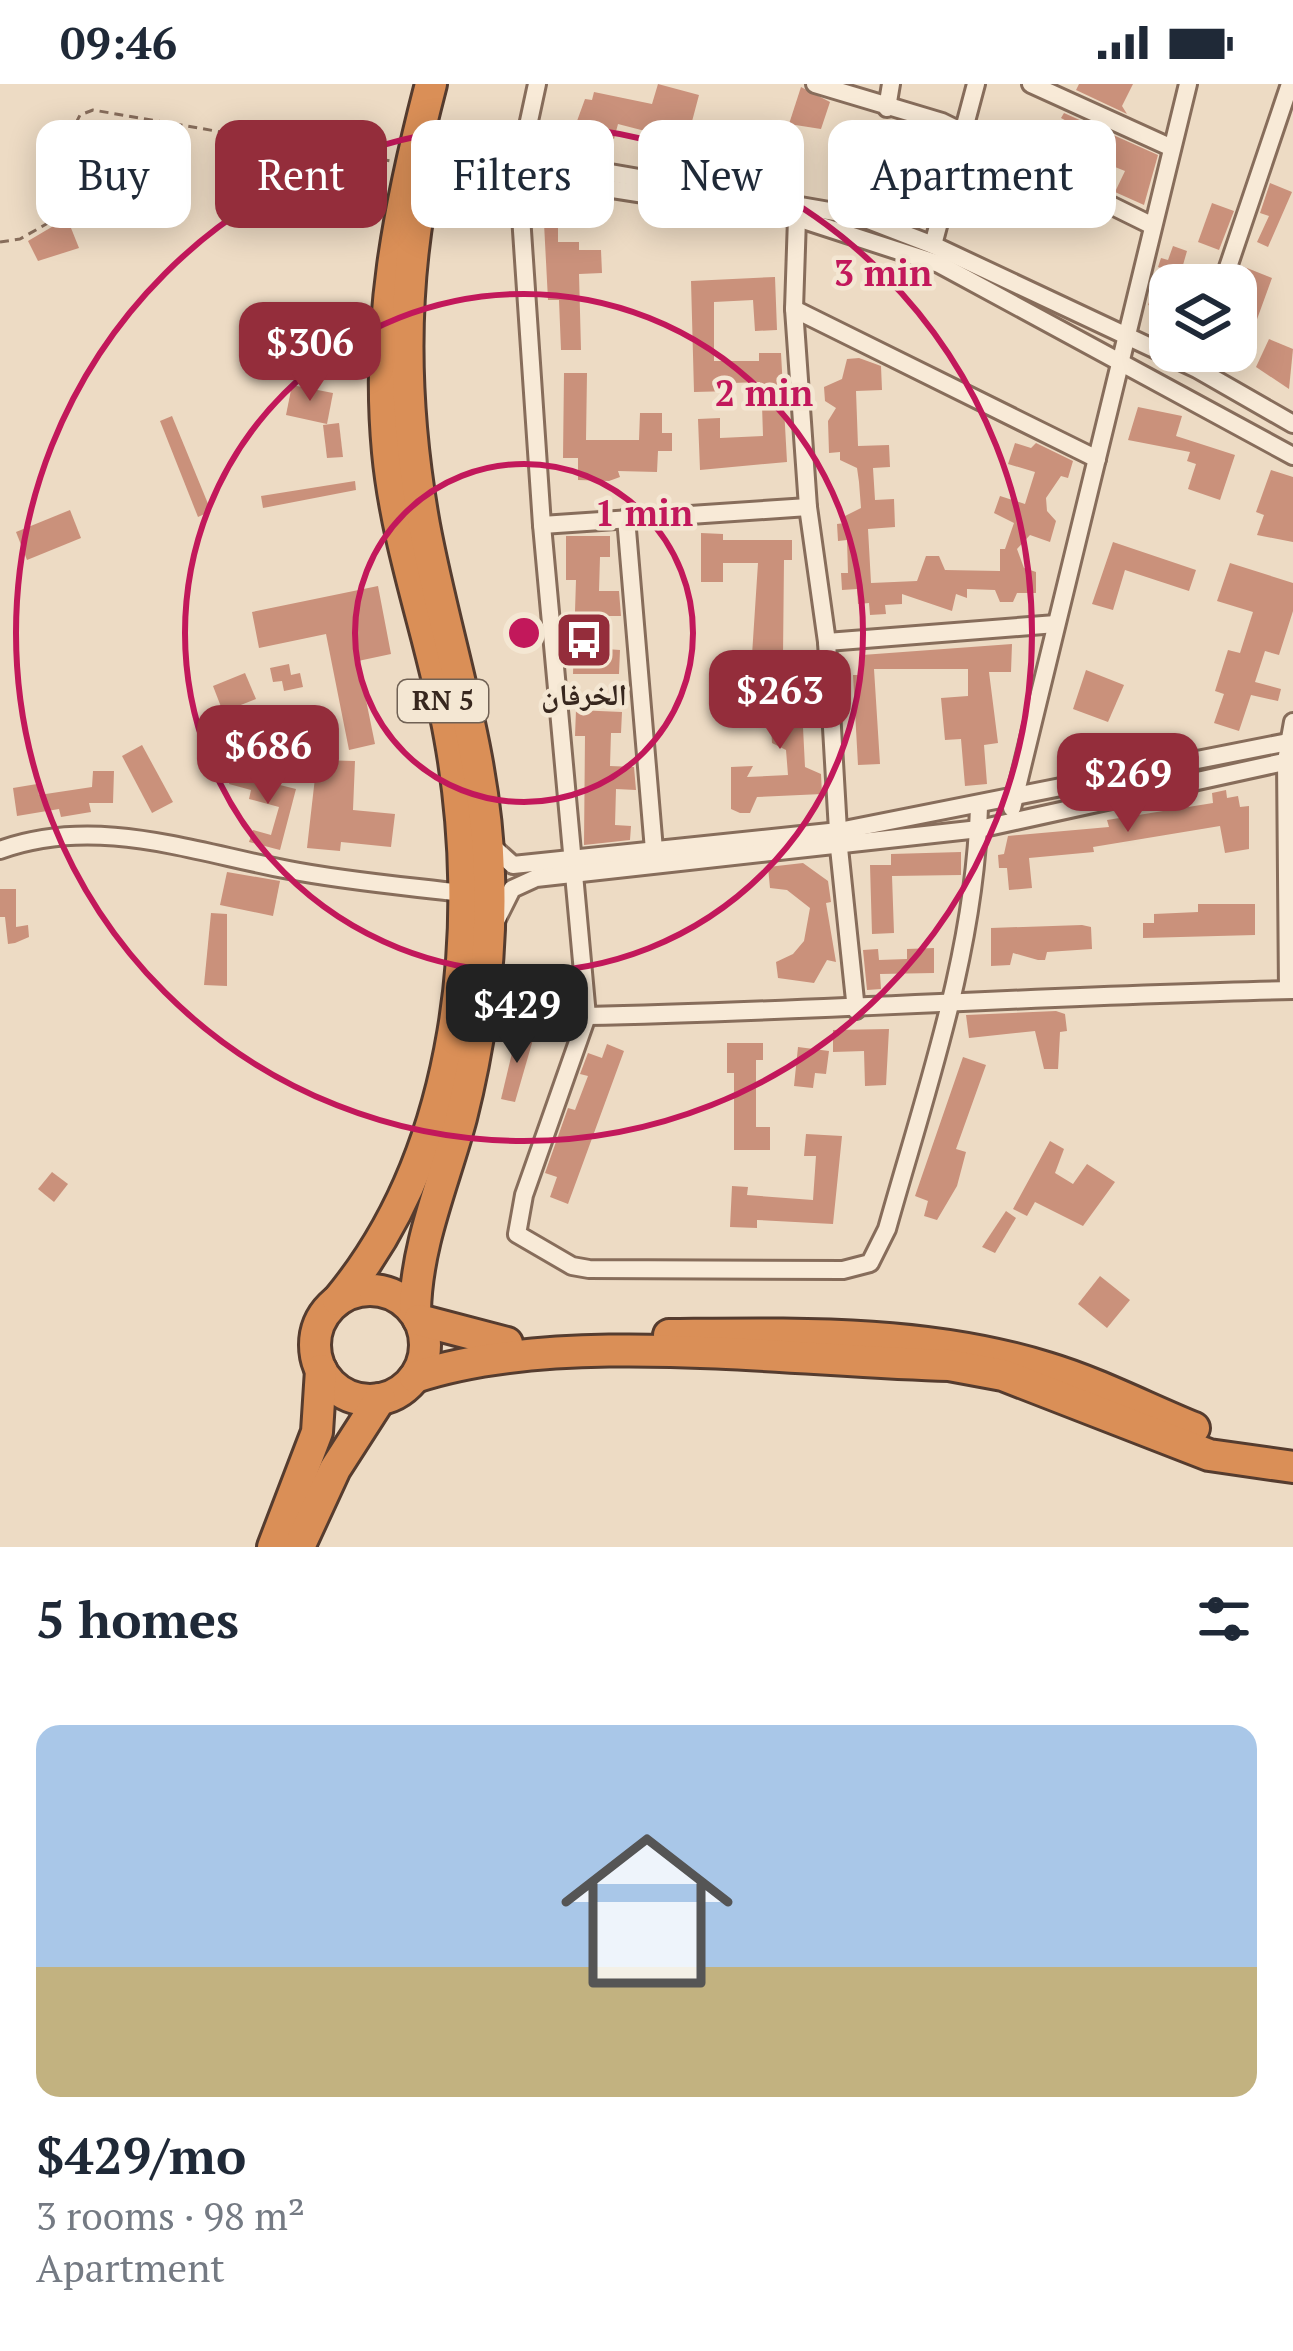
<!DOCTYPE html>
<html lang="en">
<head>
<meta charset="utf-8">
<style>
	body { margin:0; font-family:"PT Serif","Noto Naskh Arabic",serif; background:#f2f2f3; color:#1f2937; height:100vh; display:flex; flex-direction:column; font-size:45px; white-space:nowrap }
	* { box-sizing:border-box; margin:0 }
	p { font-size:39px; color:#747a83 }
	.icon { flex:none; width:66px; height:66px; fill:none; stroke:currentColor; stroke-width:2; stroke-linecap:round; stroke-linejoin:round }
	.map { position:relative; height:1463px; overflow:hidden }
	.drawer { display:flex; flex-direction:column; background:#fff; flex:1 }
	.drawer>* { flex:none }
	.hud { position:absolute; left:36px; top:36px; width:1221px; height:108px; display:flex; gap:24px }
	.tools { position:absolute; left:1149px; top:180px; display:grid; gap:24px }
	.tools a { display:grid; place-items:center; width:108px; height:108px; border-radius:24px; background:#fff; box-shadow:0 6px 30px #0003; font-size:60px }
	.price { position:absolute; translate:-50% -102px; padding:0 27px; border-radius:24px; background:#942d3b; color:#fff; font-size:39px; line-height:78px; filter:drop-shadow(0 3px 6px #0008) }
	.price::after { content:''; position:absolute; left:50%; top:72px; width:36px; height:27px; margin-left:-18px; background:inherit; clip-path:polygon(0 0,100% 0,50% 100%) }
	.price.on { background:#222; color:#fff }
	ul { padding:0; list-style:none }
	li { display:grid; align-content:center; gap:24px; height:636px; padding:0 36px }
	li+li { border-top:3px solid #e0e1e3 }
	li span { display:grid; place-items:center; height:372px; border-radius:24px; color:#555 }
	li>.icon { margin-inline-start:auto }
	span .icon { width:216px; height:216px; fill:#fffc; stroke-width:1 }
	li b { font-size:51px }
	h2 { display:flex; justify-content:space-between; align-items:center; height:144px; padding:0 36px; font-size:51px }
	.pill { padding:0 42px; border-radius:24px; background:#fff; box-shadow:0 6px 30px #0003; font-size:42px; line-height:108px }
	.pill.on { background:#942d3b; color:#fff }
	.status { display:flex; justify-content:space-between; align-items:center; height:84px; padding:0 60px; background:#fff; direction:ltr }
	.status svg { height:33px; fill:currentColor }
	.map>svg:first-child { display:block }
	.building { fill:#ca917b }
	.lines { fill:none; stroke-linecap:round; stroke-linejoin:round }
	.street-casing { stroke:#876d5b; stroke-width:22 }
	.highway-casing { stroke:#553c2f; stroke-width:36 }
	.path { stroke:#876d5b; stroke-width:3; stroke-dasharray:9 6; stroke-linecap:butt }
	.street { stroke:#f8ead7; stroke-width:16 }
	.highway { stroke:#da8f57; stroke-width:30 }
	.ring { fill:none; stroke:#c2185b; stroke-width:6 }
	.labels { text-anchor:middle; stroke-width:9; stroke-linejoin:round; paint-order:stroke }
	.shield { fill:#f4e7d3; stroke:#706154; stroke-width:3 }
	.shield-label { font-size:27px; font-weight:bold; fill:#37271e }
	.poi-label { font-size:30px; font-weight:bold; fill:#37271e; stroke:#f4e7d3 }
	.centre { fill:#c2185b; stroke:#f4e7d3; stroke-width:6 }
	.ring-label { font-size:36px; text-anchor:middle; font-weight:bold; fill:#c2185b; stroke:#f4e7d3; stroke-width:9; stroke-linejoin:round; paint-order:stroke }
</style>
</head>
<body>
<div class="status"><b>09:46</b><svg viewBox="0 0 49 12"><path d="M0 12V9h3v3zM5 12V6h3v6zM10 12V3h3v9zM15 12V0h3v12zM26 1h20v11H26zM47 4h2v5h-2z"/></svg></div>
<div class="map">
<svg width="1293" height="1463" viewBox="0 0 1293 1463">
	<rect width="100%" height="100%" fill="#eddbc4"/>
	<g class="building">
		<polygon points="658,0 699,11 681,79 643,68 649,48 618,40 614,55 573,48 585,15 592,16 594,8 652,20"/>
		<polygon points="1079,0 1133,0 1122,22 1127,30 1076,6"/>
		<polygon points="801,3 830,18 821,45 789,40"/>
		<polygon points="1064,29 1158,71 1144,121 1115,108 1125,87 1065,63 1074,41 1061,34"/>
		<polygon points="328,68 364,75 353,135 316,129"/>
		<polygon points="1270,99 1292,108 1268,163 1257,158 1269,132 1260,129"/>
		<polygon points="1212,119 1234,127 1219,166 1198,158"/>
		<polygon points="67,134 79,164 38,177 28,157"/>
		<polygon points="544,139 558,139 558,158 579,158 579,166 601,166 602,189 579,190 581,266 561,266 559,216 548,216"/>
		<polygon points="1173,162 1187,167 1183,181 1192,184 1189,194 1183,192 1179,201 1170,201 1170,229 1148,221 1160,185 1165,186 1158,183 1161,174 1168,176"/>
		<polygon points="1242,182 1272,194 1252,249 1246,247 1236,270 1235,201"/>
		<polygon points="775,193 777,246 755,247 753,216 714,218 714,277 759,277 759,269 781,269 787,378 700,386 698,335 720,334 720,354 763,352 762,321 760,298 732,299 732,307 694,308 691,197"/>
		<polygon points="276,238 323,248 317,276 270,267"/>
		<polygon points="1269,255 1293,265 1289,305 1256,283"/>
		<polygon points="859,274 881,282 882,306 856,307 858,362 889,361 890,383 873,384 875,416 894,415 895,443 868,445 871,499 917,497 926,472 939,472 945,486 1000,487 1000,465 1005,465 1014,439 994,429 1000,412 1025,420 1035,388 1008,380 1015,359 1031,364 1036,359 1073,377 1068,394 1061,392 1046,414 1047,427 1056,437 1050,458 1030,451 1017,465 1024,484 1036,488 1036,509 1017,509 1013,518 1000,518 995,506 967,505 967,514 956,510 952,527 902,510 902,520 885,521 886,530 870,531 869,519 858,520 857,505 842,506 841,489 848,489 847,456 838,457 837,440 845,439 845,432 861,424 859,398 857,384 840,376 840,368 829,369 828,337 836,324 825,317 824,303 842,295 847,275"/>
		<polygon points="564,289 587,289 586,356 639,356 640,329 662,329 662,349 672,349 672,367 658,367 657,388 618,387 620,393 609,397 578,396 578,374 563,374"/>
		<polygon points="292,301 333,309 327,340 286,331"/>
		<polygon points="1138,323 1182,332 1176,352 1235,371 1220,416 1188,405 1196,380 1187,377 1190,368 1128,356"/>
		<polygon points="172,332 211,427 198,433 160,337"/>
		<polygon points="339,339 343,373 327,374 323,341"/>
		<polygon points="1271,386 1293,393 1293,458 1257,451 1264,431 1256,428"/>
		<polygon points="355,397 356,406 263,424 261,412"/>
		<polygon points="70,426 81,454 27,476 16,448"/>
		<polygon points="701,449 723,450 723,456 792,456 792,476 784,476 783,571 752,571 758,479 723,479 723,498 701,498"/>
		<polygon points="566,452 610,452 610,473 600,473 599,507 619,507 621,532 606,532 606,565 620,566 619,590 573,590 576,496 566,496"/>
		<polygon points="1113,458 1196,486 1189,507 1125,486 1113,526 1092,520"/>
		<polygon points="1230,479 1293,499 1293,527 1279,571 1265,567 1255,598 1281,605 1278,617 1251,611 1239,647 1214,639 1224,610 1215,607 1228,566 1240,569 1253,528 1217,517"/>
		<polygon points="378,502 391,570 358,577 375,660 349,666 326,550 259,564 252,528"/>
		<polygon points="1012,560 1011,588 989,588 998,659 984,661 987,700 965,702 961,655 945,656 941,614 968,612 968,585 874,585 880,680 858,681 853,591 859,591 862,571"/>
		<polygon points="289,580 291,591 300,589 303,603 284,607 282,597 273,598 270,584"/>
		<polygon points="787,584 800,584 805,683 821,690 822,710 757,713 750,729 740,729 731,725 731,683 753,682 747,693 788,691 786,666 772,659 769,604 778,604"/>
		<polygon points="1086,586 1124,601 1108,638 1073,625"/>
		<polygon points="245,589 256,615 223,628 213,602"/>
		<polygon points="576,626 622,628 621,649 611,649 610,682 634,683 636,706 616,705 615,741 631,742 630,756 584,761 585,652 575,652"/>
		<polygon points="142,661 173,718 152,729 122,672"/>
		<polygon points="317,676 355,677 353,726 395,730 391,763 341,758 340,767 307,764"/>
		<polygon points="93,687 114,687 113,719 89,719 91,728 61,733 59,725 17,732 13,704 37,700 39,711 92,703"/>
		<polygon points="232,689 296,705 280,766 249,758 253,746 271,751 279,723 249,715 251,706 229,700"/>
		<polygon points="1226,706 1227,714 1238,712 1240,723 1249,722 1249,765 1225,769 1220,742 1093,763 1094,768 1029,774 1032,804 1009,806 1007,784 999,784 998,771 1004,770 1008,752 1109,743 1107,736 1213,719 1212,709"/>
		<polygon points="961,768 961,791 892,792 894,849 872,850 870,781 891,781 891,770"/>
		<polygon points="803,779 828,797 831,818 826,819 836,878 827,876 814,899 778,894 776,878 793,870 804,857 810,824 787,806 770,804 768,783"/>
		<polygon points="227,788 280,797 273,832 220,821"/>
		<polygon points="0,805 16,805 16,843 28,841 29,853 15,859 8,860 5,833 0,833"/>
		<polygon points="1198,820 1255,820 1255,851 1143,854 1143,839 1154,839 1154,830 1198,828"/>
		<polygon points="211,829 227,830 227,902 204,901"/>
		<polygon points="1082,841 1091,843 1092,865 1047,868 1045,876 1038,876 1013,869 1010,881 991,882 991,844"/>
		<polygon points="934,864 934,889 880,890 881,905 867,906 863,866 878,865 879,876 907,875 907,865"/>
		<polygon points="1056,927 1065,930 1067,947 1060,948 1058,985 1044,985 1035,947 969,954 966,931"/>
		<polygon points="889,945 886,1001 865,1002 864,967 833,968 833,946"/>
		<polygon points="517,948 534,952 515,1018 501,1015"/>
		<polygon points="727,959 763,959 763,976 756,976 756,1043 770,1043 770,1066 734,1066 734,989 727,989"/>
		<polygon points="607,960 624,967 568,1120 550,1113 557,1093 545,1089 568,1024 575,1026 588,992 580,990 588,969 602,974"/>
		<polygon points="798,963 829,967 826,990 815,989 813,1004 794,1002"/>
		<polygon points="963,973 986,981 956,1065 966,1068 957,1102 937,1136 924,1132 928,1117 915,1112"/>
		<polygon points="806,1050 842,1052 833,1140 757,1136 757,1144 730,1143 732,1102 748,1103 747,1111 813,1116 816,1072 804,1072"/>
		<polygon points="1050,1057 1064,1065 1055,1089 1073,1100 1087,1080 1115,1098 1083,1142 1035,1118 1027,1132 1013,1125"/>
		<polygon points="52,1088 68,1100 54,1118 38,1105"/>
		<polygon points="1006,1127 1016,1134 995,1169 982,1163"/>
		<polygon points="1100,1192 1130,1216 1107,1244 1078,1220"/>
	</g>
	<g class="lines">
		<g class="street-casing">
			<g id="street">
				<path d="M537 0 518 88 542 441 587 932 524 1111 517 1150 572 1182 589 1185 843 1186 870 1179 887 1145C926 1006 975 868 979 723"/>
				<polyline points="815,0 942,38 1151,141"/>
				<polyline points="1031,0 1172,64"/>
				<polyline points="887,24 891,0"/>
				<polyline points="436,59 858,132 933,161 1197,285 1293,340"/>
				<polyline points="433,77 797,134 939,180 1293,372"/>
				<polyline points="797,134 794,225 808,423 827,558 839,764 856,926"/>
				<polyline points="933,161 976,0"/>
				<polyline points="1222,201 1290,0"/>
				<polyline points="794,225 1097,375"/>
				<polyline points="626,434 654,766"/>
				<polyline points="542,441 808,423"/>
				<polyline points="827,558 1056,540"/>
				<polyline points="1012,724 1188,0"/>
				<polyline points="491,761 513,781 839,747 1293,657"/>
				<path d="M0 766C96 731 193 768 289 786 345 797 404 802 462 809"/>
				<polyline points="497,835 512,805 536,794 979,745 1293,676"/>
				<polyline points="1288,906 1286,677 1293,638"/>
				<path d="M587 932C823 927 1057 911 1293 906"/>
			</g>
		</g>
		<g class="highway-casing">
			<g id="highway">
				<circle cx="370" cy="1261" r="55"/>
				<path d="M338 1216C462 1067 484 840 450 653 433 557 397 465 388 368 376 240 399 123 431 0"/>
				<path d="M415 1228C416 1160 444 1098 461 1034 481 954 492 871 489 790 486 669 446 559 424 441 405 335 401 229 419 123"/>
				<polyline points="419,1236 507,1259"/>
				<path d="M669 1251C795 1250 925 1246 1047 1284 1097 1299 1145 1324 1194 1344"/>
				<path d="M415 1293C563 1244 790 1277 949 1281L1003 1291 1209 1371 1293 1383"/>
				<polyline points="273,1463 317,1348 321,1286"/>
				<polyline points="299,1463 335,1385 380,1315"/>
			</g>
		</g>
		<polyline class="path" points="0,158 20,155 69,127 73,45 80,31 93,26 391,77"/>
		<use href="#street" class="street"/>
		<use href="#highway" class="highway"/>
	</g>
	<g class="ring">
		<circle cx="524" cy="549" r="169"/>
		<circle cx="524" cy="549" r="339"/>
		<circle cx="524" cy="549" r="508"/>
	</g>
	<defs>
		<g id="bus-square" transform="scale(3)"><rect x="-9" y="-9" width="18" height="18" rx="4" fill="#942d3b" stroke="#f4e7d3"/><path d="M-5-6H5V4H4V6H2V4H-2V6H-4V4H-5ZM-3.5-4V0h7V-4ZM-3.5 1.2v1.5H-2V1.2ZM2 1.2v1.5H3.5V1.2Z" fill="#fff"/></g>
	</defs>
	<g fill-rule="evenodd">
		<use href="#bus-square" x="584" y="556"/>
	</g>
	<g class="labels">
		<rect class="shield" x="398" y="596" width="90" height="42" rx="9"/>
		<g class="shield-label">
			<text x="443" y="626">RN 5</text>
		</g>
		<g class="poi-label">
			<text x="584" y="621">الخرفان</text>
		</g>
	</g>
	<circle cx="524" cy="549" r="18" class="centre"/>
	<g class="ring-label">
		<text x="883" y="202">3 min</text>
		<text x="764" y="322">2 min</text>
		<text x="644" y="442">1 min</text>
	</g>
</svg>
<div class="tools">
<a><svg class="icon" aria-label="layers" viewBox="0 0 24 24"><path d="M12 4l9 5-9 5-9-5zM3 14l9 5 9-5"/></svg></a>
</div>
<b class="price" style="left:310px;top:320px">$306</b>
<b class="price" style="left:780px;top:668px">$263</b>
<b class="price" style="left:268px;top:723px">$686</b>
<b class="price" style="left:1128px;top:751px">$269</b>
<b class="price on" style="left:517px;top:982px">$429</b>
<div class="hud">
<a class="pill">Buy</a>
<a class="pill on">Rent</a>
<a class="pill">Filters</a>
<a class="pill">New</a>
<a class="pill">Apartment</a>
</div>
</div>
<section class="drawer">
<h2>5 homes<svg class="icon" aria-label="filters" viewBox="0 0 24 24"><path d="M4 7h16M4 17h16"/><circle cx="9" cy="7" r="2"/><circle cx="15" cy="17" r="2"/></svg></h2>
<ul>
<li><span style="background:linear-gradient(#a9c7e8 65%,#c2b280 0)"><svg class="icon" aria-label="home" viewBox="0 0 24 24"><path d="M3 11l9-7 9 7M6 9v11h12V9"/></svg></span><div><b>$429/mo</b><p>3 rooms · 98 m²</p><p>Apartment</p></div></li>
</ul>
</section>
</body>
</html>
